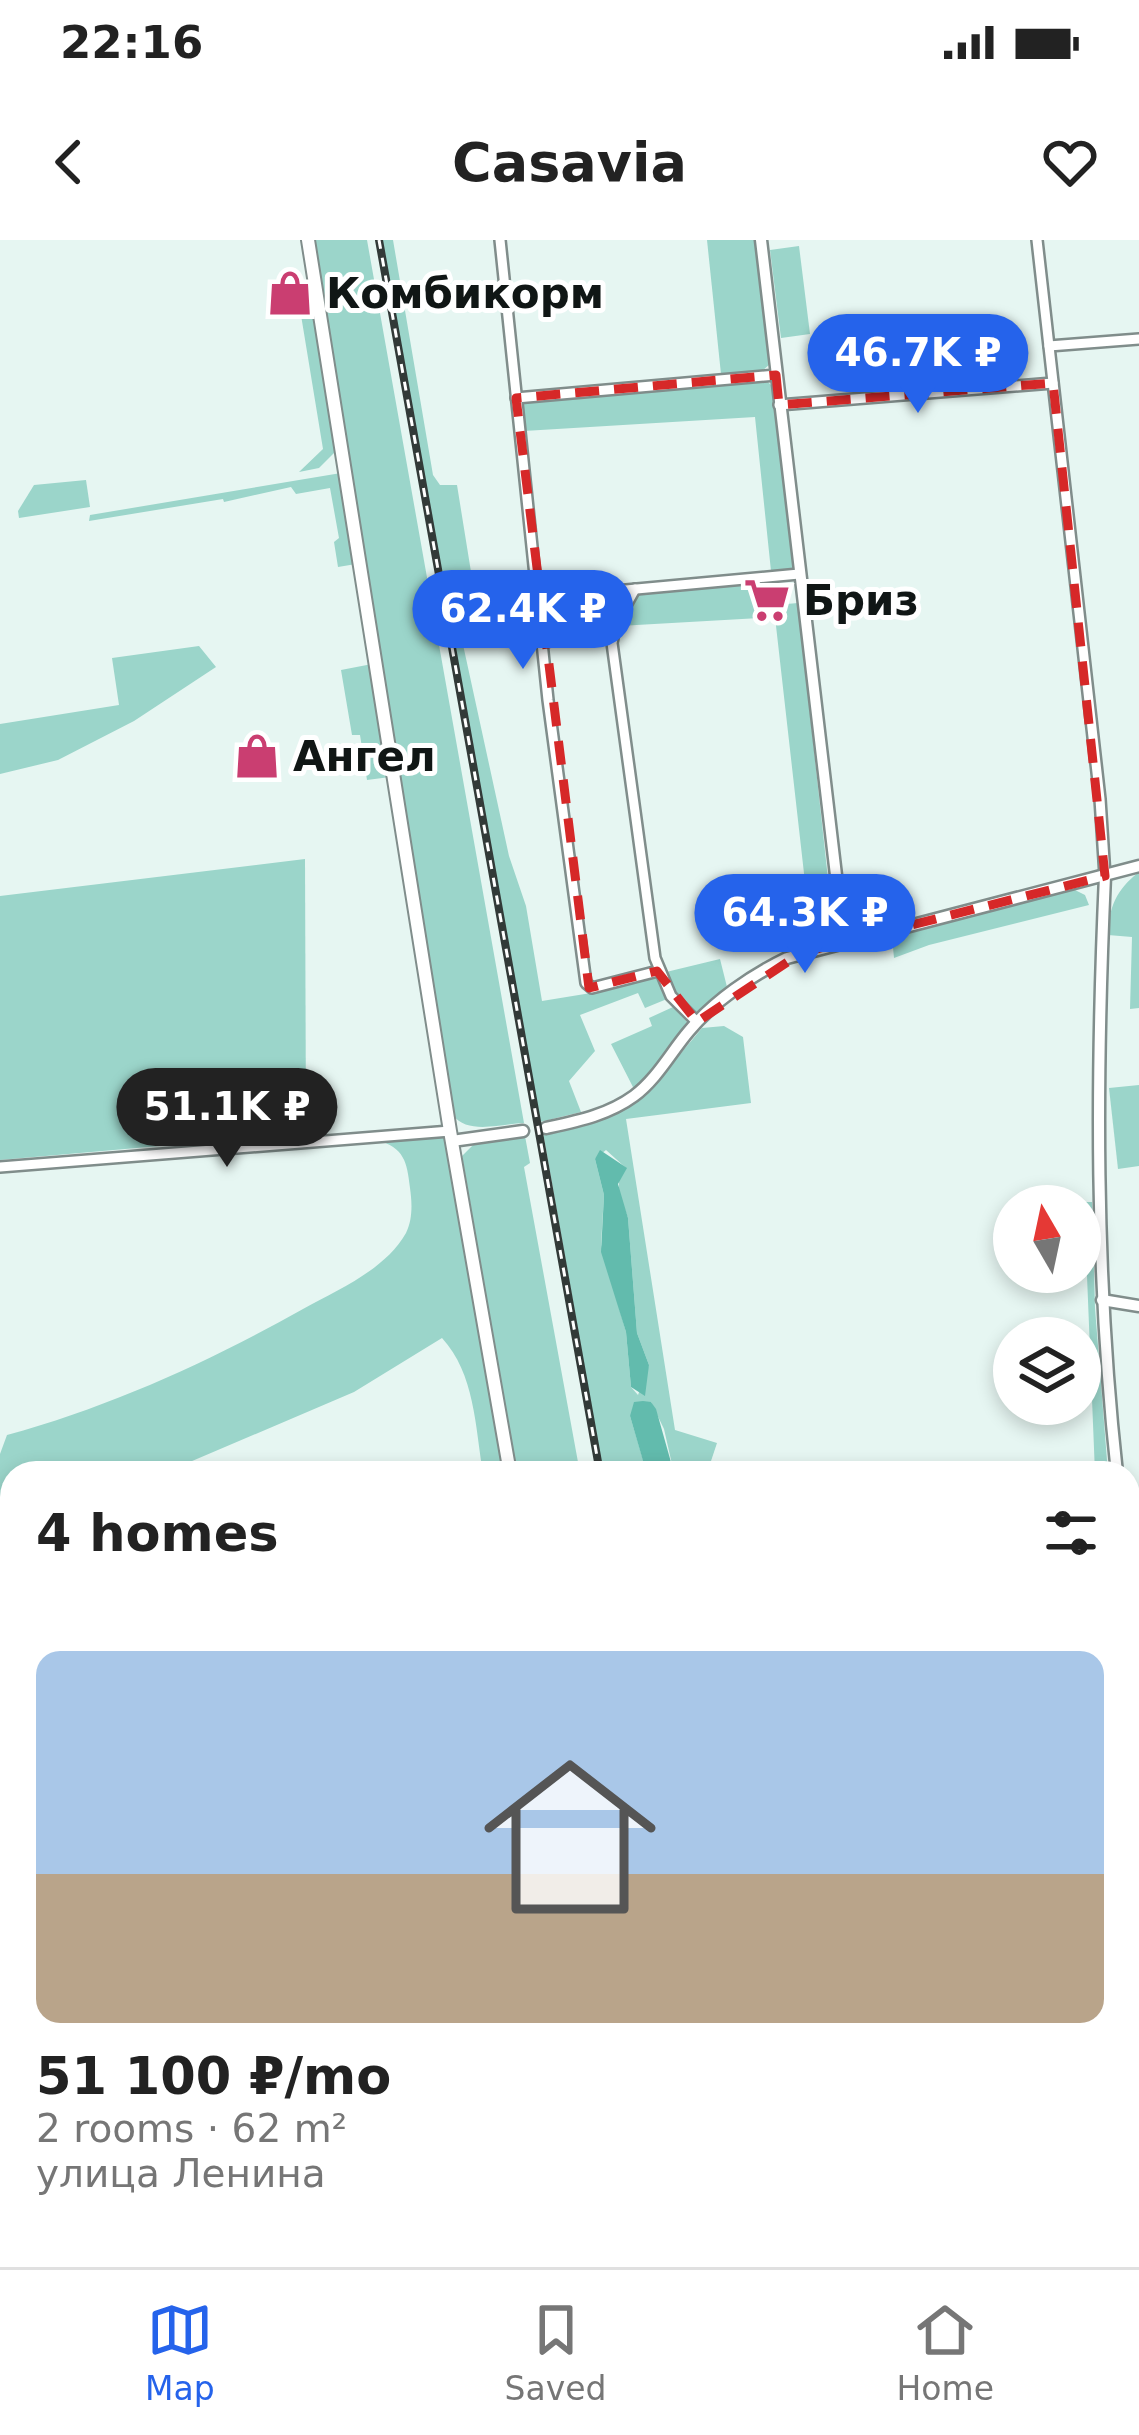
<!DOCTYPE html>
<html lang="en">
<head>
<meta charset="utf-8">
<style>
	body { margin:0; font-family:"DejaVu Sans",sans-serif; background:#f2f2f2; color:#222; height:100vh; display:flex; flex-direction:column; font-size:45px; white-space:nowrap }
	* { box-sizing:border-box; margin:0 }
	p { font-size:39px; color:#767676 }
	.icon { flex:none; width:66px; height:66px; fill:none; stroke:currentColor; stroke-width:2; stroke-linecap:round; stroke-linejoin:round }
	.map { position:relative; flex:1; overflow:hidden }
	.panel { position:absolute; left:0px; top:1221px; width:1140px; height:807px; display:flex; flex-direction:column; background:#fff; border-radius:36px 36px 0 0; box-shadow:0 6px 18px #0003 }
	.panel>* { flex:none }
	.needle { width:78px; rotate:351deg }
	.buttons { position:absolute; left:993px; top:945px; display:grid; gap:24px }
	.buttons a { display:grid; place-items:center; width:108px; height:108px; border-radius:50%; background:#fff; box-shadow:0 6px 18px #0003; font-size:60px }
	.price { position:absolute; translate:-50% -102px; padding:0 27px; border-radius:42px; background:#2563eb; color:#fff; font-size:39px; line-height:78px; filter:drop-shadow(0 3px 6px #0008) }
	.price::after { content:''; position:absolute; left:50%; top:72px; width:36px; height:27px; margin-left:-18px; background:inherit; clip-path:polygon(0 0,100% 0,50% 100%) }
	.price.active { background:#222; color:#fff }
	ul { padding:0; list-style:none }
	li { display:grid; align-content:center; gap:24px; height:636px; padding:0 36px }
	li+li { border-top:3px solid #e0e0e0 }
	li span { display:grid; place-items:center; height:372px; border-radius:24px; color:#555 }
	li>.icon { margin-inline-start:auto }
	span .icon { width:216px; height:216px; fill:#fffc; stroke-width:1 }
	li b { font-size:51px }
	h2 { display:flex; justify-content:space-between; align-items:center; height:144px; padding:0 36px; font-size:51px }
	.status { display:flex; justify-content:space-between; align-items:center; height:84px; padding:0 60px; background:#fff; direction:ltr }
	.status svg { height:33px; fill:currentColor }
	header { display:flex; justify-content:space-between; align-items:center; height:156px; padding:0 36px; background:#fff; font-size:54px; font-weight:800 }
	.dock { display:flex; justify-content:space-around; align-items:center; height:168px; border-top:3px solid #e0e0e0; background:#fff; font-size:33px; color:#767676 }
	.dock a { display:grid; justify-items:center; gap:6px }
	.dock .active { color:#2563eb }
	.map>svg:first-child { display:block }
	.green { fill:#9bd5ca; fill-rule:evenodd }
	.water { fill:#62bbad }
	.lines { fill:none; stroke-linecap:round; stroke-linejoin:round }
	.minor-casing { stroke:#808d8b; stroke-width:14 }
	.tertiary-casing { stroke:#808d8b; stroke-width:15 }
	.secondary-casing { stroke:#808d8b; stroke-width:16 }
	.minor { stroke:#fff; stroke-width:9 }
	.tertiary { stroke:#fff; stroke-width:10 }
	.secondary { stroke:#fff; stroke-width:12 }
	.rail-casing { stroke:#323a38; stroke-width:8 }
	.rail { stroke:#fff; stroke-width:3; stroke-dasharray:9; stroke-linecap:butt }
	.marked { fill:none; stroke:#d62828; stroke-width:9; stroke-dasharray:24 15; stroke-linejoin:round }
	.labels { text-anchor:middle; stroke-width:10; stroke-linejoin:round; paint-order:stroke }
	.poi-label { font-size:42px; font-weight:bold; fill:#101615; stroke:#fff; text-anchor:start }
</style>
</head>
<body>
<div class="status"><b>22:16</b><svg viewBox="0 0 49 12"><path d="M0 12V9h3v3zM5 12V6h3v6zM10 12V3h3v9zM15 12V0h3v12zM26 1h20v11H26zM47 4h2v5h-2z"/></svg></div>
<header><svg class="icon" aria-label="back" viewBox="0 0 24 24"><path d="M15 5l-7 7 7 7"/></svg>Casavia<svg class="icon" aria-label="heart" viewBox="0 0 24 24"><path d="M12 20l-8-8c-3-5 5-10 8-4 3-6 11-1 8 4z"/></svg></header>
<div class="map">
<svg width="1139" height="2027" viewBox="0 0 1139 2027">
	<rect width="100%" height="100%" fill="#e6f6f2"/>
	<g class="green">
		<path d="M313 0H367L524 883C501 884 467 895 453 875Z"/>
		<polygon points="382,0 393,0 433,235 440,245 457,245 477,369 467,379 462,400 509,616 526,666 542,761 591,753 656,735 667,759 645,768 638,753 580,775 595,811 569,841 581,872 540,882"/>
		<polygon points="707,0 756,0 770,124 762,131 721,134"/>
		<polygon points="799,6 810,94 781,98 770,10"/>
		<polygon points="300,69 313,71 335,212 319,228 299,232 323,209"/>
		<polygon points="766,140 772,146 794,329 771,331 755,177 524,191 520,162"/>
		<polygon points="341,233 356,324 338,327 334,302 339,298 330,248 296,254 291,247 224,262 223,259 89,281 90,275"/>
		<polygon points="86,240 90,267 19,278 18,271 34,245"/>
		<polygon points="772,340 775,365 798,363 829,648 806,651 775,377 619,386 637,353"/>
		<polygon points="626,354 608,387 546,391 544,362"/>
		<polygon points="199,406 216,427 134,481 58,520 0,534 0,484 119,465 112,418"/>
		<polygon points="372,424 390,537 367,540 360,495 352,495 341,430"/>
		<polygon points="305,619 306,893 0,920 0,656"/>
		<path d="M1139 632V768L1130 769 1132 697 1108 695C1109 667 1116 650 1139 632Z"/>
		<polygon points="1073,649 1085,655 1089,665 929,705 894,718 892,697"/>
		<polygon points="720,719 728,751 696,777 682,766 662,733"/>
		<polygon points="673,767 689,784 652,833 634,849 611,804 652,786 649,778"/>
		<path d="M724 786 743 797 751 863 626 879 675 1190 717 1203 707 1233H689L691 1229 687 1225 682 1227 684 1233H674L664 1189 651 1162 630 1176 647 1233H603L543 892C632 874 645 856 702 788ZM606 910 626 928 619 938V953L628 978 637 1093 649 1125 638 1155 631 1147 626 1092 601 1005 604 955 595 919Z"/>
		<polygon points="1139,845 1139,926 1118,929 1109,848"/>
		<path d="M438 895 446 899 504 1233H483C475 1186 475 1134 442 1098L354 1152 164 1233H12V1352L0 1353V1214L7 1195C112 1166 208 1122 303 1069 339 1049 385 1030 406 993 413 979 412 962 410 948 407 921 404 908 377 900Z"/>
		<polygon points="525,896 530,923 524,927 580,1233 517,1233 462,916 473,905"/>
		<polygon points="1084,962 1092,962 1095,1068 1108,1233 1095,1233"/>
		<polygon points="1139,1534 1139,1692 1130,1693 1128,1535"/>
		<polygon points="12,1914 12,2016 58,2016 60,2027 0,2027 0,1918"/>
		<polygon points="342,2016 619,2016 621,2027 291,2027"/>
	</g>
	<g class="water">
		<polygon points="600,910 627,928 618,944 628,978 637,1093 649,1125 645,1156 631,1147 626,1092 601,1012 604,955 595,919"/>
		<polygon points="643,1161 651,1162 656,1169 674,1233 646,1231 630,1176 634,1162"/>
	</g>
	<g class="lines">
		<g class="minor-casing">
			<g id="minor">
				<polyline points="500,0 548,460 586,743 592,748 658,731"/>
				<polyline points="1037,0 1100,559 1105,636"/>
				<polyline points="1049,106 1139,99"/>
				<polyline points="516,158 776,135"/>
				<polyline points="779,165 1053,143"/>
				<polyline points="635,349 616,383 612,403 655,718 671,756 697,782"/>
				<polyline points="539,358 799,334"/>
				<polyline points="0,927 450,891"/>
				<polyline points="1128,1961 1139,1957"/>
				<polyline points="971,2027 1080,2016"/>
			</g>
		</g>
		<g class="tertiary-casing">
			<g id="tertiary">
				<polyline points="761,0 840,669 850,690 863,700"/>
				<path d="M1105 636C1096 835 1095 1035 1117 1233"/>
				<path d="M546 888C578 881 608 875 634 856 657 839 671 812 689 791 714 761 752 735 787 718L1139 626"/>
				<polyline points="452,901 523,891"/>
				<polyline points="1102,1060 1139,1066"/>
				<polyline points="1128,1339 1139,1444"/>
			</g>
		</g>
		<g class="secondary-casing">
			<g id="secondary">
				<polyline points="308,0 450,891 510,1233"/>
				<polyline points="624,2016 626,2027"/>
			</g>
		</g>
		<use href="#minor" class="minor"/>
		<use href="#tertiary" class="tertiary"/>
		<use href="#secondary" class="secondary"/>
		<g class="rail-casing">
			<g id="rail">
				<polyline points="379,0 600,1233"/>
				<polyline points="743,2016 745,2027"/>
			</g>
		</g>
		<use href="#rail" class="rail"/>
	</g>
	<path class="marked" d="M776 135 779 165 1053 143 1105 636 801 713 697 782 657 731 589 748 516 158Z"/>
	<defs>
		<g id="shop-bare" transform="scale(3.6)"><path d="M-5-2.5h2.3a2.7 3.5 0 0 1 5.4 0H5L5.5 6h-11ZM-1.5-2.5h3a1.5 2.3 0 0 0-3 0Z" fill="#ca3e71" stroke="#fff" stroke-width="2.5" paint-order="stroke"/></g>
		<g id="supermarket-bare" transform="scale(3.6)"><path d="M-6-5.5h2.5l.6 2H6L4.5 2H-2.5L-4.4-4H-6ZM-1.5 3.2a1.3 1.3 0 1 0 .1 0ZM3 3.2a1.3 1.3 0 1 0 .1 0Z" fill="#ca3e71" stroke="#fff" stroke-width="2.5" paint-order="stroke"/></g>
	</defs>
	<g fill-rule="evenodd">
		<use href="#shop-bare" x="290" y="53"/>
		<use href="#supermarket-bare" x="767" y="360"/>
		<use href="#shop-bare" x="257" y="516"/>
	</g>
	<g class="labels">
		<g class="poi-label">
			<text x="326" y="68">Комбикорм</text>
			<text x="803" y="375">Бриз</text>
			<text x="293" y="531">Ангел</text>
		</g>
	</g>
</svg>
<div class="buttons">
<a><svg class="needle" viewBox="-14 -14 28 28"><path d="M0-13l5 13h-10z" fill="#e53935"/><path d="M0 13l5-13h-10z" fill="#767676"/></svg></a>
<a><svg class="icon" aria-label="layers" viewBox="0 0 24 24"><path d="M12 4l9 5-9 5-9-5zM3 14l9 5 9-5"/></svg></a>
</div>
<b class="price" style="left:918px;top:176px">46.7K ₽</b>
<b class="price" style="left:523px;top:432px">62.4K ₽</b>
<b class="price" style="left:805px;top:736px">64.3K ₽</b>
<b class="price active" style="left:227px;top:930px">51.1K ₽</b>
<section class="panel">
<h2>4 homes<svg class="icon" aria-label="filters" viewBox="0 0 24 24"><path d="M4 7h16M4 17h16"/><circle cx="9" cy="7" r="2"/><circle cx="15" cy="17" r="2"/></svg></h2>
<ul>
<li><span style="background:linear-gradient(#a9c7e8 60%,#b9a48a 0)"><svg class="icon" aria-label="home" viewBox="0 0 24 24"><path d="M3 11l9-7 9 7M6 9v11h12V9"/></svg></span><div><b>51 100 ₽/mo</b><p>2 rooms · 62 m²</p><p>улица Ленина</p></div></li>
</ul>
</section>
</div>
<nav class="dock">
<a class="active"><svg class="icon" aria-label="map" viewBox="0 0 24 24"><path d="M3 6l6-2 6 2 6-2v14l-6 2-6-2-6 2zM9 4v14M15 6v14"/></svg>Map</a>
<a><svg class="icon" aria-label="saved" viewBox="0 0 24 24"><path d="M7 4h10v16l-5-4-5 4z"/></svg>Saved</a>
<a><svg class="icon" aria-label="home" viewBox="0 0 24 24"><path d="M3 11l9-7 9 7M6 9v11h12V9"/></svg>Home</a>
</nav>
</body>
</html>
